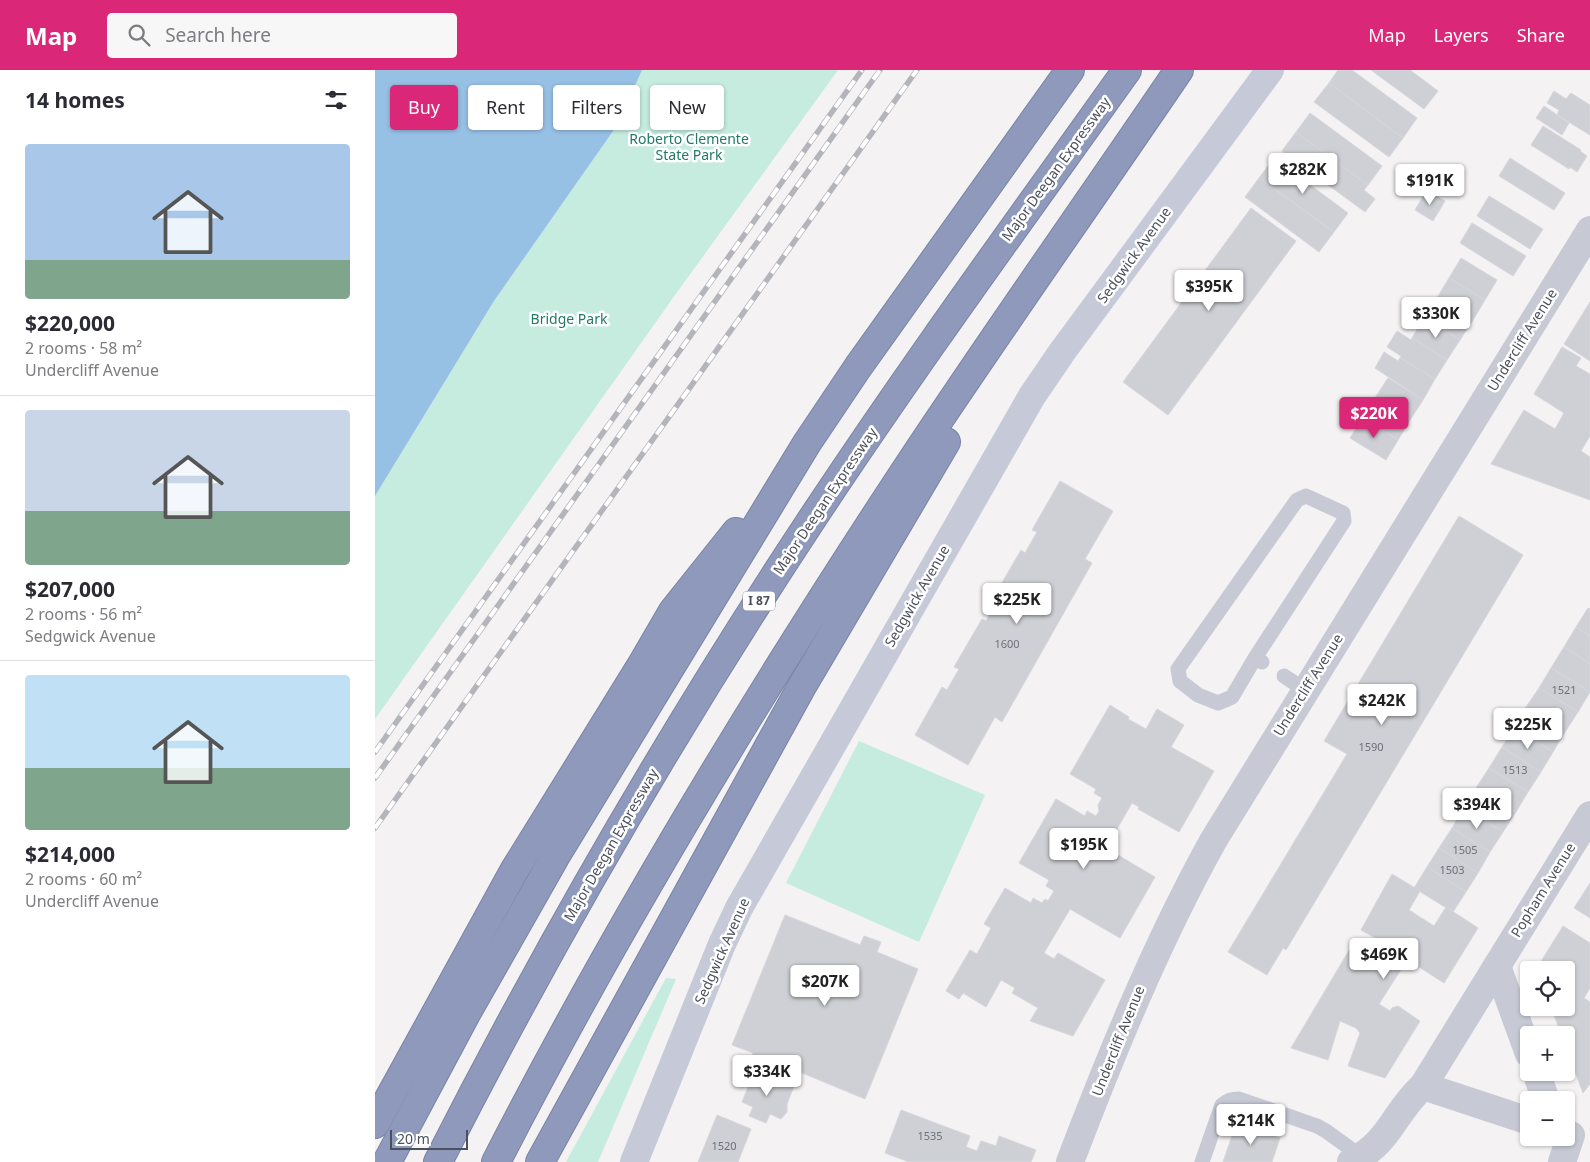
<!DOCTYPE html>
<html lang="en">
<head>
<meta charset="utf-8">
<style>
	body { margin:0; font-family:"Noto Sans",sans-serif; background:#f7f7f7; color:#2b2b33; height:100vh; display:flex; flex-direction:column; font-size:19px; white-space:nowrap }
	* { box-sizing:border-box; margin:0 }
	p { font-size:16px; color:#7c7c81 }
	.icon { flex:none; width:28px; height:28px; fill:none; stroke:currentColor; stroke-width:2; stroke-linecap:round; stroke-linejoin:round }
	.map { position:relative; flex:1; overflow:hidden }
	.sheet { display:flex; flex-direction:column; background:#fff; width:375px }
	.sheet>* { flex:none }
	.top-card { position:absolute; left:15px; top:15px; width:475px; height:45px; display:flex; gap:10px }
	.fabs { position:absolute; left:1145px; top:891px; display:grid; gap:10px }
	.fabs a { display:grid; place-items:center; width:55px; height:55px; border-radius:5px; background:#fff; box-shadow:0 1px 4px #0004; font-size:25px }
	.scale { position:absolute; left:15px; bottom:12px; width:78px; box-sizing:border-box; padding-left:5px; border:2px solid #4b505d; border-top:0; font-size:14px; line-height:18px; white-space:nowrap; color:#4b505d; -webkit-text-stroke:4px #fff; paint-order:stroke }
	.price { position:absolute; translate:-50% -42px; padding:0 11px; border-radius:5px; background:#fff; color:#222; font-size:16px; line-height:32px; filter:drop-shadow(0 1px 2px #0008) }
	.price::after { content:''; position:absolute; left:50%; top:30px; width:15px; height:11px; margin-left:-8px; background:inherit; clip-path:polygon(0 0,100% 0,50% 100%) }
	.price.active { background:#db2777; color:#fff }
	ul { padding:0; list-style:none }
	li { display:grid; align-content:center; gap:10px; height:265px; padding:0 25px }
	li+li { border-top:1px solid #e1e1e2 }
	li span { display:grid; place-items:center; height:155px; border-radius:5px; color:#555 }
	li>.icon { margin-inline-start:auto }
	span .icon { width:90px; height:90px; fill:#fffc; stroke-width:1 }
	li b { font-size:21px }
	h2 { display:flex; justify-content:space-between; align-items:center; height:60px; padding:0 25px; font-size:21px }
	.pill { padding:0 18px; border-radius:5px; background:#fff; box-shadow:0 1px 4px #0004; font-size:18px; line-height:45px }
	.pill.active { background:#db2777; color:#fff }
	header { display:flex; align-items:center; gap:30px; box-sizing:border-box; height:70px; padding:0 25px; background:#db2777; color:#fff }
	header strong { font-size:24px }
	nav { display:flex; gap:28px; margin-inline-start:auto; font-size:18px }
	.search { width:350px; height:45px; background:#f7f7f7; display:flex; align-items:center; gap:12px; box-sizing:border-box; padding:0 18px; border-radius:5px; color:#7c7c81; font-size:19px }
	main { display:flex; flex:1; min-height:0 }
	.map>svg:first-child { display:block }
	.green { fill:#c5ecde }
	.water { fill:#97c0e5 }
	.building { fill:#cfd0d5; stroke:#d6d6dc }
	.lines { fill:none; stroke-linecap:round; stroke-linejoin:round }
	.highway-casing { stroke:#7984a7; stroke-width:30 }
	.lane { stroke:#c7cad5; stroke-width:15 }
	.street { stroke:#c7cad5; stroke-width:28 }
	.secondary { stroke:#c6cad8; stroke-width:28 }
	.highway { stroke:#8e99bb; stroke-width:28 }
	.rail-casing { stroke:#b4b5bb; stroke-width:5.5 }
	.rail { stroke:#fff; stroke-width:4; stroke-dasharray:11; stroke-linecap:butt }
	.labels { text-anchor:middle; stroke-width:5; stroke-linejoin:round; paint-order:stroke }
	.number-label { font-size:11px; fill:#6c707b }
	.shield { fill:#fff; stroke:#81848e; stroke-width:1 }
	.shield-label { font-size:12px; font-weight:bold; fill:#4b505d }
	.park-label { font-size:14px; fill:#217a64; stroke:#fff }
	.street-label { font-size:14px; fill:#4b505d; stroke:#fff }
</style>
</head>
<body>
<header>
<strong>Map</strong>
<div class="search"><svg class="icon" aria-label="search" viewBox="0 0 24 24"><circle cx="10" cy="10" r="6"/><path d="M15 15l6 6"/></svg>Search here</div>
<nav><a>Map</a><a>Layers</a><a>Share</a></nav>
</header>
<main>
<section class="sheet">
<h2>14 homes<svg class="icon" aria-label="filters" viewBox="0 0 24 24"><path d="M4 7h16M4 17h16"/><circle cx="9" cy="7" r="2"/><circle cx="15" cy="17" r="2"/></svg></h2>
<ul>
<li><span style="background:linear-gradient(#a9c7e8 75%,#7fa58c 0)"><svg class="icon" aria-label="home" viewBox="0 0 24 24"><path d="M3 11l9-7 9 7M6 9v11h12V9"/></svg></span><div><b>$220,000</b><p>2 rooms · 58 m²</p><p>Undercliff Avenue</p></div></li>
<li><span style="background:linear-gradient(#c9d6e8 65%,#7fa58c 0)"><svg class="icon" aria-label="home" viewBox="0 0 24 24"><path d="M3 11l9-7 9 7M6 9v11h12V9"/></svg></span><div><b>$207,000</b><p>2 rooms · 56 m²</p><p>Sedgwick Avenue</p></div></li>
<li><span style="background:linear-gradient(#bfe0f5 60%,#7fa58c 0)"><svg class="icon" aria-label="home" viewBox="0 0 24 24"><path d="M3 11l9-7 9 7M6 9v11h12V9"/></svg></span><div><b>$214,000</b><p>2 rooms · 60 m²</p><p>Undercliff Avenue</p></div></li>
</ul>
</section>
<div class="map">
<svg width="1215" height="1092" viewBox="0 0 1215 1092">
	<rect width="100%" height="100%" fill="#f4f2f2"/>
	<g class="green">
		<polygon points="267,0 463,0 300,225 0,649 0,426 119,231 243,54"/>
		<polygon points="484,671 610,725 544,872 411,813"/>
		<polygon points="291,908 301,909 223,1092 191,1092"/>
	</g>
	<polygon class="water" points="0,0 267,0 243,54 119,231 0,426"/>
	<g class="building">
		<polygon points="963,0 977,0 1042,48 1028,68 954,13"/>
		<polygon points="996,0 1035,0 1063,21 1049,39"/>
		<polygon points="954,13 1028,68 1014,87 939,32"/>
		<polygon points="1179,21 1191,29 1196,23 1215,35 1215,65 1182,45 1184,40 1172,33"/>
		<polygon points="1169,36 1194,53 1187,65 1161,48"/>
		<polygon points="935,43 1007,96 993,115 921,62"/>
		<polygon points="1168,56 1206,80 1205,81 1212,86 1202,102 1195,97 1194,99 1156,75"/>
		<polygon points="921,62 993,115 989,120 1000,129 990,142 907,81"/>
		<polygon points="899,88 973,143 959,162 884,108"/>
		<polygon points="1135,88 1190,123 1179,140 1124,106"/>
		<polygon points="884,108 959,162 944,182 870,127"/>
		<polygon points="1052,120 1070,131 1058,151 1040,140"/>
		<polygon points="1114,126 1168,159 1155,179 1102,146"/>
		<polygon points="876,138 921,171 793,345 748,312"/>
		<polygon points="1097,153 1151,186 1138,206 1085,173"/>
		<polygon points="1086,188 1122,210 1110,230 1074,208"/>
		<polygon points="1074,208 1110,230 1098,250 1062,228"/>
		<polygon points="1062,228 1098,250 1085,270 1049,248"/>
		<polygon points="1215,232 1215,291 1189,274"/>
		<polygon points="1049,248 1085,270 1072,290 1037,268"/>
		<polygon points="1022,261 1036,270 1037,268 1072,290 1060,309 1025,288 1026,286 1012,277"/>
		<polygon points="1187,277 1206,288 1201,296 1215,304 1215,366 1206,381 1215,387 1215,430 1116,394 1149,340 1180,359 1189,343 1159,324"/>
		<polygon points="1009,282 1023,291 1025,288 1060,309 1048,330 1000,298"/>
		<polygon points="1013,308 1048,330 1035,350 1000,328"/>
		<polygon points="1000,328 1035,350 1023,370 988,348"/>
		<polygon points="988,348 1023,370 1011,390 975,368"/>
		<polygon points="685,411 738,441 710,489 717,493 627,652 620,647 593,695 540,665 567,617 572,620 584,599 579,597 607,549 611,551 623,531 618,528 646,480 650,483 662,462 657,460"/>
		<polygon points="1084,446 1148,485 911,880 908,878 892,905 853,882 972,684 949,671"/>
		<polygon points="1213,538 1215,539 1215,566 1201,557"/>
		<polygon points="1201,557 1215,566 1215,594 1189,577"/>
		<polygon points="1189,577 1215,594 1215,622 1176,598"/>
		<polygon points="1176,598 1215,622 1203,642 1164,618"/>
		<polygon points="1164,618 1203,642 1190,662 1151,637"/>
		<polygon points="735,635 754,647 753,649 771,659 782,639 809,655 796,677 839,701 804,762 763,739 764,737 757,733 731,778 780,807 745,868 695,839 669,883 679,889 683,883 730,910 698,966 655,951 663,938 637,923 640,918 626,910 611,937 588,923 584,929 571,921 595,880 602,884 616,858 609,854 630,818 656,833 658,828 667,833 670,829 673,831 679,821 671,816 674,810 644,793 681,729 710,746 712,741 721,746 724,741 723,735 727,728 719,723 721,719 695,704"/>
		<polygon points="1151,637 1190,662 1178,682 1139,658"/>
		<polygon points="1139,658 1178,682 1166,702 1127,677"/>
		<polygon points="1127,677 1166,702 1153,722 1114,698"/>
		<polygon points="1114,698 1153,722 1141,742 1101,718"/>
		<polygon points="1101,718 1141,742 1128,762 1089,737"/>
		<polygon points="1089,737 1128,762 1115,782 1077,758"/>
		<polygon points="1077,758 1115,782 1103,803 1064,778"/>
		<polygon points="1064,778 1103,803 1091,822 1052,797"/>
		<polygon points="1052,797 1091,822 1078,842 1039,818"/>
		<polygon points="1017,804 1045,821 1034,840 1059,856 1071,837 1103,858 1069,913 1041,895 1041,888 1035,884 1032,890 1004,934 1015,941 1017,938 1023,936 1045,951 1010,1008 973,996 985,963 981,958 965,951 953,990 916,978 979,872 1004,886 1011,874 986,860"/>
		<polygon points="1215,813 1215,848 1199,838"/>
		<polygon points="410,845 485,875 489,866 506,872 502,882 543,899 490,1029 396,990 392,999 375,992 378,983 357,975"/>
		<polygon points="1188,856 1215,873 1215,918 1209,928 1215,932 1215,1014 1208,1023 1191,978 1191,965 1187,965 1176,938 1191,938 1191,900 1162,900 1162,898"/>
		<polygon points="380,1000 419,1016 412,1034 412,1042 406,1049 395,1044 391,1053 374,1046 378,1037 367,1032"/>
		<polygon points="526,1040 595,1066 591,1077 602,1081 606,1071 621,1076 624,1066 661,1080 656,1092 534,1092 510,1083"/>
		<polygon points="342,1045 376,1059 363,1092 323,1092"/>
		<polygon points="861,1054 905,1068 897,1092 848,1092"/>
	</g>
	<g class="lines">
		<g class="highway-casing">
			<g id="highway">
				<polyline points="0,1054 139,801 266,596 298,541 361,462"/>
				<polyline points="12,1092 92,942 180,787 432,373 483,297 695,0"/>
				<path d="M63 1092C175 872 299 658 435 452 536 299 645 150 752 0"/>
				<path d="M121 1092C243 854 383 624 530 401 619 266 713 134 804 0"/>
				<polyline points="165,1092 426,618 571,372"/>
			</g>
		</g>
		<g class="lane">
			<polyline points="880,588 969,451 968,443 931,426 922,430 803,599 805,611 823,625 843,633 857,627 880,588 887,592"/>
			<polyline points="909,606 930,620"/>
			<path d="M827 1092 847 1035C853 1030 857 1029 864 1029L942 1056 951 1061 987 1087"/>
		</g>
		<g class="street">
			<polyline points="1122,896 1154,984"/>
			<polyline points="1161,1002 1171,1030"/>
			<polyline points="1048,1016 1154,1051"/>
			<path d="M695 1092C737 982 781 874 838 771L1215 160"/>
			<path d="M976 1092C1016 1072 1018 1043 1048 1016L1215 745"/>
			<polyline points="1187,1092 1196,1065"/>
		</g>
		<polyline class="secondary" points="259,1092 347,874 364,838 657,326 687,282 895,0"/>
		<use href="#highway" class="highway"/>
		<g class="rail-casing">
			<g id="rail">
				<polyline points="0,682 487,0"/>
				<polyline points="0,708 505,0"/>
				<polyline points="0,758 542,0"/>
			</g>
		</g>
		<use href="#rail" class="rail"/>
	</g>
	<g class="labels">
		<g class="number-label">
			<text x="632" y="578">1600</text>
			<text x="1189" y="624">1521</text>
			<text x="996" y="681">1590</text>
			<text x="1140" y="704">1513</text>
			<text x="1090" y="784">1505</text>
			<text x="1077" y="804">1503</text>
			<text x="555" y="1070">1535</text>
			<text x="349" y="1080">1520</text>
		</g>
		<rect class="shield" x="368" y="521.5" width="32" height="19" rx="4"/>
		<g class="shield-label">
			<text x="384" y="535">I 87</text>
		</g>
		<g class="park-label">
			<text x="314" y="74">Roberto Clemente<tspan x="314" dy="16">State Park</tspan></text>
			<text x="194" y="254">Bridge Park</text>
		</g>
		<g class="street-label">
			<text transform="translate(681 99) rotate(-54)" y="5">Major Deegan Expressway</text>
			<text transform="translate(759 185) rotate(-54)" y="5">Sedgwick Avenue</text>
			<text transform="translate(1147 270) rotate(-58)" y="5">Undercliff Avenue</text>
			<text transform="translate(450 431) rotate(-56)" y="5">Major Deegan Expressway</text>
			<text transform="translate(542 526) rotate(-60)" y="5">Sedgwick Avenue</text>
			<text transform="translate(933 615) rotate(-58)" y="5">Undercliff Avenue</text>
			<text transform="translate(236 775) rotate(-60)" y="5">Major Deegan Expressway</text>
			<text transform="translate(1168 820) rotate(-58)" y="5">Popham Avenue</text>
			<text transform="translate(347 881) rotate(-66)" y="5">Sedgwick Avenue</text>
			<text transform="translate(743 971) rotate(-68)" y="5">Undercliff Avenue</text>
		</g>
	</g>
</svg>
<div class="fabs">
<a><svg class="icon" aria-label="locate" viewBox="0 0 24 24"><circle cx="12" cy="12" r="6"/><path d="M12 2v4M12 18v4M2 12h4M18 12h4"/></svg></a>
<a>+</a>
<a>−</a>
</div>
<div class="scale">20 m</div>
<b class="price" style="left:928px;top:125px">$282K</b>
<b class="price" style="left:1055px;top:136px">$191K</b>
<b class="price" style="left:834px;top:242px">$395K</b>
<b class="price" style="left:1061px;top:269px">$330K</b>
<b class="price active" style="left:999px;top:369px">$220K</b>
<b class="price" style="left:642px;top:555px">$225K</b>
<b class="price" style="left:1007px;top:656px">$242K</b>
<b class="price" style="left:1153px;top:680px">$225K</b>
<b class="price" style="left:1102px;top:760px">$394K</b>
<b class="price" style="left:709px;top:800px">$195K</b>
<b class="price" style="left:1009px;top:910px">$469K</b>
<b class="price" style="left:450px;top:937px">$207K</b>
<b class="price" style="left:392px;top:1027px">$334K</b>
<b class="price" style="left:876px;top:1076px">$214K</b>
<div class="top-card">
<a class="pill active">Buy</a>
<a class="pill">Rent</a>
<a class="pill">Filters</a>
<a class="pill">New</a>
</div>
</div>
</main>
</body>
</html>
